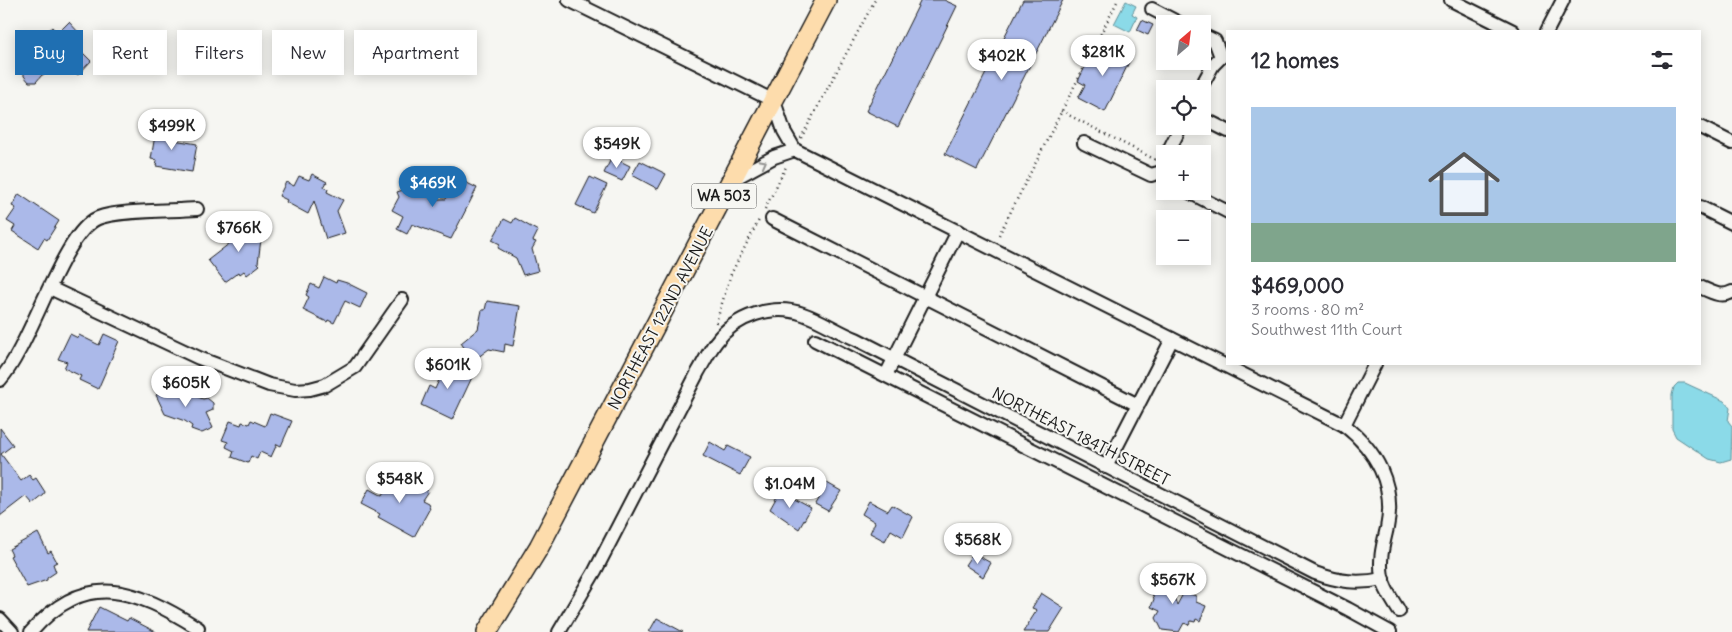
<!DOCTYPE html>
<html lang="en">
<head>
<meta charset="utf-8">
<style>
	body { margin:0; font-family:Delius,sans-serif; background:#f2f2f3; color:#2b2b33; height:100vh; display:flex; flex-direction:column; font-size:19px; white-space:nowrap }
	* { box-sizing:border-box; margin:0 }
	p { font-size:16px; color:#7c7c81 }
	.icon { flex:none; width:28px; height:28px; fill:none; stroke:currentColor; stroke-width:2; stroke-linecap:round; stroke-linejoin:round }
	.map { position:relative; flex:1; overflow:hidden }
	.details { position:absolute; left:1226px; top:30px; width:475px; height:335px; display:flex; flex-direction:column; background:#fff; border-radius:0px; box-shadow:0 2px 12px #0003 }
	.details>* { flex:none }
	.top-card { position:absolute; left:15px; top:30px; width:475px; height:45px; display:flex; gap:10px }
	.needle { width:32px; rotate:28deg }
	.buttons { position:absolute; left:1156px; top:15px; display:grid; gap:10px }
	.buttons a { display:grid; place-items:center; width:55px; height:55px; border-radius:0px; background:#fff; box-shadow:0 2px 12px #0003; font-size:25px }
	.price { position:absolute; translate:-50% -42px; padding:0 11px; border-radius:18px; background:#fff; color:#222; font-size:16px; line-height:32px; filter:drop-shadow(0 1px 2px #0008) }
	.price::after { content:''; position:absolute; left:50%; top:30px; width:15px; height:11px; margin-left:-8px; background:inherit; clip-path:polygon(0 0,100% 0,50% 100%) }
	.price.active { background:#1f6fb2; color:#fff }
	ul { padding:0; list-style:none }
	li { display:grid; align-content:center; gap:10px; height:265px; padding:0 25px }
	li+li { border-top:1px solid #e1e1e2 }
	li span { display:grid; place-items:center; height:155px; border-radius:0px; color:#555 }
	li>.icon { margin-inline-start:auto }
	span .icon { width:90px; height:90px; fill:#fffc; stroke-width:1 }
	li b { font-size:21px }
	h2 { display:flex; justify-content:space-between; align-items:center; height:60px; padding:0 25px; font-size:21px }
	.pill { padding:0 18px; border-radius:0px; background:#fff; box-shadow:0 2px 12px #0003; font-size:18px; line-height:45px }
	.pill.active { background:#1f6fb2; color:#fff }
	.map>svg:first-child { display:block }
	.water { fill:#8bdae8; stroke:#5f8e96 }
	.building { fill:#abb9e9; stroke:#1c1c1c }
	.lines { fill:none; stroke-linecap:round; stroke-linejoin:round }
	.minor-casing { stroke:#1c1c1c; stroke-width:16 }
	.highway-casing { stroke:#1c1c1c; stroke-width:22 }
	.path { stroke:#1c1c1c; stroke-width:2.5; stroke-dasharray:1 4; stroke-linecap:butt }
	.minor { stroke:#f6f6f2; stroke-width:12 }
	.highway { stroke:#fddcac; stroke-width:19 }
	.oneway { stroke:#949492 }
	.labels { text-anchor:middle; stroke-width:4; stroke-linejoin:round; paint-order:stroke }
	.shield { fill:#f6f6f2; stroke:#5d5d5c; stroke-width:1 }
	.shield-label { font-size:15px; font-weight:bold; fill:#1c1c1c }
	.street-label { font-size:16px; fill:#1c1c1c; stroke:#f6f6f2 }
</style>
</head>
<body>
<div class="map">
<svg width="1732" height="632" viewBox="0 0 1732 632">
	<rect width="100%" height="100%" fill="#f6f6f2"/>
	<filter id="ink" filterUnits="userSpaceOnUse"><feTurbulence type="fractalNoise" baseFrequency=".02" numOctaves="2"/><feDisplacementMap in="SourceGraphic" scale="10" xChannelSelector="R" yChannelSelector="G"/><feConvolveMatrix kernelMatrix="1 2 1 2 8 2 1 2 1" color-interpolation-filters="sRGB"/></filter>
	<g filter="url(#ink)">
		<g class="water">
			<polygon points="1126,1 1136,6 1132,14 1137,17 1130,32 1114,24"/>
			<polygon points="1678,383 1685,383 1724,401 1730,408 1728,421 1732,426 1731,459 1721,462 1709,459 1676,437 1672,429 1672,395 1674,387"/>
		</g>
		<g class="building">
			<polygon points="921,0 944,0 957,6 898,127 866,111"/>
			<polygon points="1023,0 1063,0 977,170 945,154"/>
			<polygon points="1142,20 1153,25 1148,35 1137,30"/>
			<polygon points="69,22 80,34 72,42 91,61 78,75 55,54 51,72 42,75 36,82 29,82 24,76 24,68 16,60 39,35 41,37 52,27 58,33"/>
			<polygon points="1106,43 1132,56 1105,112 1078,98 1085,85 1078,81 1091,55 1098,58"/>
			<polygon points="157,123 172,126 169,139 197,144 192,172 156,166 157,160 151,159"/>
			<polygon points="612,157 630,166 622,181 604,173"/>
			<polygon points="640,161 666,174 658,189 632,175"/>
			<polygon points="312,174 327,182 324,187 328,189 327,192 343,200 337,211 345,233 326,239 314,201 308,214 286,202 287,200 279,196 286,182 294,186 299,176 309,180"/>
			<polygon points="590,177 607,185 593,213 576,205"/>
			<polygon points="457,178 477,188 451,239 412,224 407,234 397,229 403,216 392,210 399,197 397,192 403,190 408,180 424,189 427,195 435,199 446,199"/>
			<polygon points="19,194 59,221 47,240 44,238 38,248 12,231 15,226 7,221 16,208 12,206"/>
			<polygon points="515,218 538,231 533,241 536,242 532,249 538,271 523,275 516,258 498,248 500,244 492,240 504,219 512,223"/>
			<polygon points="238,221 249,223 262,231 258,263 260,265 247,275 244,271 240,274 239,272 225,282 208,260 234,240"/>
			<polygon points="324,277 336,283 337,280 347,283 367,293 360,308 345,301 334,323 328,320 327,322 303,310 309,297 306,295 311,284 319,288"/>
			<polygon points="487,301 520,306 513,346 505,344 504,352 489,349 473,361 461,343 478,329 482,310 485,310"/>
			<polygon points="70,334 78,338 79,335 99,345 104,334 119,341 98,389 79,380 81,376 64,368 67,362 58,359"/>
			<polygon points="445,359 474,373 452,420 421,405 429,386 435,389 443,371 440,369"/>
			<polygon points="175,383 178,389 203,399 207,398 213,403 213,410 206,413 213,428 202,433 191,429 192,426 185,421 165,414 156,395 162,392 161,389"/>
			<polygon points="270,413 292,421 281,446 277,444 271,457 260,452 257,459 251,456 248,463 232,457 234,451 226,447 228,442 222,440 230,421 241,425 242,422 249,424 251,420 265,426"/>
			<polygon points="0,428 13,445 1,454 21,481 29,475 33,480 36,478 45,492 44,495 33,504 26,496 0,516"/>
			<polygon points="710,442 725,451 728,446 750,457 740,475 703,456"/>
			<polygon points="403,473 416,480 414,484 428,491 422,500 428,503 430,508 414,537 378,517 380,514 361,504 369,489 382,496 394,474 400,478"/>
			<polygon points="827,483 841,491 828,511 815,504"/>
			<polygon points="780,491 811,508 799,529 770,509"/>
			<polygon points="869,501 888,511 892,505 913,517 903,537 891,530 885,541 870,533 875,522 862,514"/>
			<polygon points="38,533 48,553 51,551 57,562 53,564 56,572 47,578 47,580 27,587 10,556 12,555 9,549"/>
			<polygon points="973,553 991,563 983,577 965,565"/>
			<polygon points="1162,570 1164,571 1177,605 1184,592 1196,596 1196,602 1206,606 1200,621 1196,619 1195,622 1191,621 1189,625 1184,623 1179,632 1162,630 1156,618 1160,611 1151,607 1154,599 1146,577"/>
			<polygon points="1041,593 1064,608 1049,632 1023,632 1037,610 1032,608"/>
			<polygon points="99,607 127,621 129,618 156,632 86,632"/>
			<polygon points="657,618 683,632 649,632"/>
		</g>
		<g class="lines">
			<g class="minor-casing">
				<g id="minor">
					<path d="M569 0 774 101 784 131 795 150 1344 425C1376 450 1396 485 1387 528 1383 545 1379 559 1382 577 1384 589 1393 601 1399 611"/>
					<polyline points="1451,0 1513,31"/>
					<polyline points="1152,9 1181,24"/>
					<polyline points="1547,31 1563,0"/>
					<polyline points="1202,35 1215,41 1221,57"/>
					<polyline points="1200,89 1213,65 1221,57"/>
					<polyline points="1202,118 1228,131"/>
					<polyline points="1700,127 1732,143"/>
					<polyline points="1084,143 1151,175 1165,171"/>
					<polyline points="1167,154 1181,126"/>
					<polyline points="732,180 774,157 795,150"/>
					<polyline points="1187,191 1228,212"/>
					<polyline points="1700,207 1732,223"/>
					<polyline points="772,219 1138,405"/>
					<path d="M1700 287C1711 292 1721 298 1732 292"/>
					<polyline points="50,288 199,358 269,385 295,390 310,389 325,385 355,367 402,300"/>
					<polyline points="815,340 1348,609 1390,632"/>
					<polyline points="886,375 958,231"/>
					<path d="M0 380C32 344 62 233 98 218 118 210 173 211 197 209"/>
					<polyline points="1344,425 1375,364"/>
					<polyline points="1106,467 1172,339"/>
					<polyline points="0,619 12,632"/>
					<path d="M31 632C86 569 135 589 198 628L197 632"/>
					<path d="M559 632 595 571 698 372C704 362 709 351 716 342 735 316 773 303 803 314 821 320 838 332 856 339L1315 573C1339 582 1358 584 1383 579"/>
				</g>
			</g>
			<g class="highway-casing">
				<polyline id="highway" points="487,632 539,547 826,0"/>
			</g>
			<g class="path">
				<polyline points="1061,111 1156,160"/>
				<polyline points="801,138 875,0"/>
				<polyline points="765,209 787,165"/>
				<polyline points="999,235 1118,0"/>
				<polyline points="716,323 731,274 760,218"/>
			</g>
			<use href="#minor" class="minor"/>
			<use href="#highway" class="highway"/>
		</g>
		<defs><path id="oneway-chevron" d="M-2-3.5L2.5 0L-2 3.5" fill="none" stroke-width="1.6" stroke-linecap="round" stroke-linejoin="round" transform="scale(1.25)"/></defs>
		<use class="oneway" href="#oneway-chevron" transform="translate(763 163) rotate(-28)"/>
	</g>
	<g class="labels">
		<rect class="shield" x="691.5" y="183.5" width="65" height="25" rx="4"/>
		<g class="shield-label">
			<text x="724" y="201">WA 503</text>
		</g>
		<g class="street-label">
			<text transform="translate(660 318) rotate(-62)" y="6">NORTHEAST 122ND AVENUE</text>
			<text transform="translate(1081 436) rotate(27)" y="6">NORTHEAST 184TH STREET</text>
		</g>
	</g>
</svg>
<div class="buttons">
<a><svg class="needle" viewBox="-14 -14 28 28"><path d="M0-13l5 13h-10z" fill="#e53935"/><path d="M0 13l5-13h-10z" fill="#7c7c81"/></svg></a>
<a><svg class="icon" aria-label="locate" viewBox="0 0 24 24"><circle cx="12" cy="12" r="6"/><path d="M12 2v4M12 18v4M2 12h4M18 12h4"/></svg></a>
<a>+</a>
<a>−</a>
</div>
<b class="price" style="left:1103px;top:77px">$281K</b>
<b class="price" style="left:1002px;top:81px">$402K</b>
<b class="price" style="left:172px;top:151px">$499K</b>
<b class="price" style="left:617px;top:169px">$549K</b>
<b class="price active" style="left:433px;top:208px">$469K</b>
<b class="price" style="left:239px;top:253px">$766K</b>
<b class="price" style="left:448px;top:390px">$601K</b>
<b class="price" style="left:186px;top:408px">$605K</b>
<b class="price" style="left:400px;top:504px">$548K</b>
<b class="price" style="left:790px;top:509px">$1.04M</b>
<b class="price" style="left:978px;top:565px">$568K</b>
<b class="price" style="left:1173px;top:605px">$567K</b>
<div class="top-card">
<a class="pill active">Buy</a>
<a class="pill">Rent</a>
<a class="pill">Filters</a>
<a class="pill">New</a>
<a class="pill">Apartment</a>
</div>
<section class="details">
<h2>12 homes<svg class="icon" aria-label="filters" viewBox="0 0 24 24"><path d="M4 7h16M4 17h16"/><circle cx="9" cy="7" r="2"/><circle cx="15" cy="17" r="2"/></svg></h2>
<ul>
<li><span style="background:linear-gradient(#a9c7e8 75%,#7fa58c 0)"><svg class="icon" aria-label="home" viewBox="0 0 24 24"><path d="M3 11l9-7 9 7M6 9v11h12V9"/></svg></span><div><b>$469,000</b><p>3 rooms · 80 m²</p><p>Southwest 11th Court</p></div></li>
</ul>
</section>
</div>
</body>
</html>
